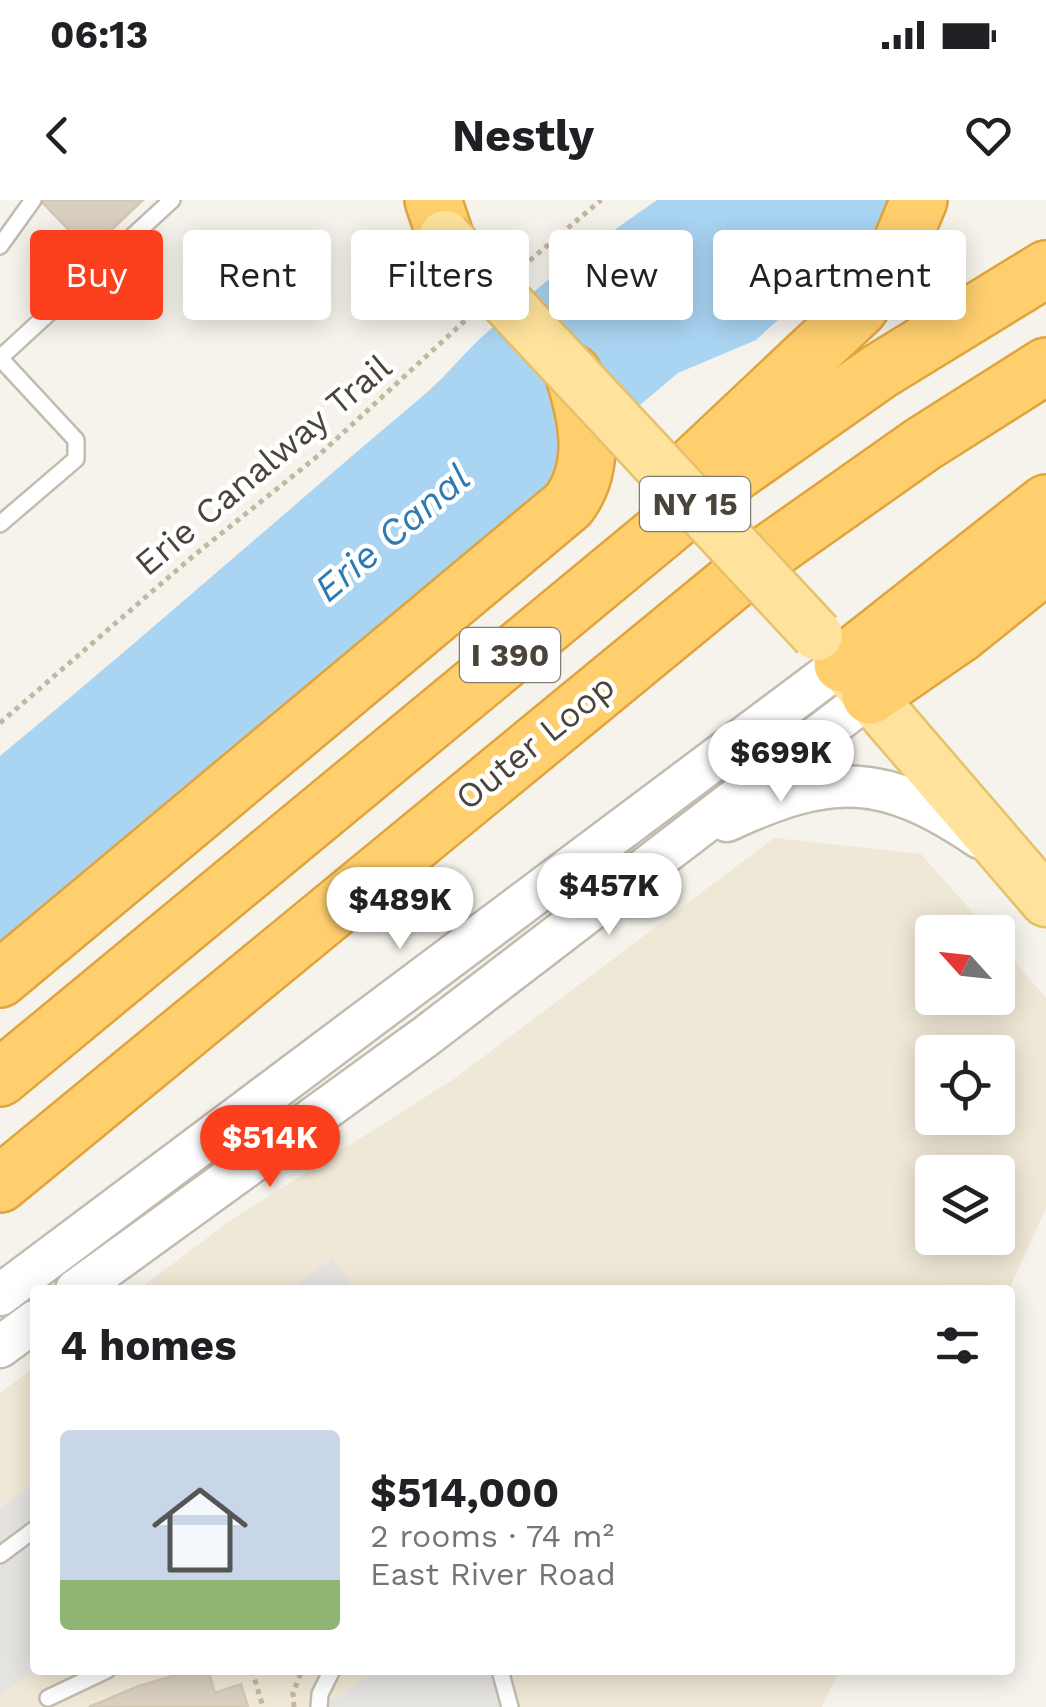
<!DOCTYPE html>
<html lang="en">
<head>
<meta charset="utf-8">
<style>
	body { margin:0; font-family:"Work Sans",sans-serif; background:#f6f6f6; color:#202124; height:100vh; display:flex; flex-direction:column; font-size:38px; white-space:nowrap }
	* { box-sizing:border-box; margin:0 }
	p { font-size:32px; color:#757577 }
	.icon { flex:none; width:55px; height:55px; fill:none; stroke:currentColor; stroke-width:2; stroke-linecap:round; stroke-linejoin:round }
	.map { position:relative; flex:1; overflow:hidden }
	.side { position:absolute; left:30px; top:1085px; width:985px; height:390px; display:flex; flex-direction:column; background:#fff; border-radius:10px; box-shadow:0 5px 25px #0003 }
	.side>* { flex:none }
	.banner { position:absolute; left:30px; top:30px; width:988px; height:90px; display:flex; gap:20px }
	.needle { width:65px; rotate:297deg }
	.buttons { position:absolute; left:915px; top:715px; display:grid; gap:20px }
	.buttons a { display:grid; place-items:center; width:100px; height:100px; border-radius:10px; background:#fff; box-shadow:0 5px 25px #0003; font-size:50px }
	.price { position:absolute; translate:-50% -85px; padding:0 22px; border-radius:35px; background:#fff; color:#222; font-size:32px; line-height:65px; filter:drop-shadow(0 2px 5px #0008) }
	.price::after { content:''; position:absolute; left:50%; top:60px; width:30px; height:22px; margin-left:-15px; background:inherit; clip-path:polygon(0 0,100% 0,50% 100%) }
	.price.on { background:#fc3f1d; color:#fff }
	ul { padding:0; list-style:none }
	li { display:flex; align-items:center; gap:30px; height:250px; padding:0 30px }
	li span { display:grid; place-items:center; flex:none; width:280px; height:200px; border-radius:10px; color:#555 }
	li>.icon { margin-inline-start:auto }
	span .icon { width:120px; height:120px; fill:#fffc; stroke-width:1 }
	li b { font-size:42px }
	h2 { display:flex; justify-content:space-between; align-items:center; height:120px; padding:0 30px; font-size:42px }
	.chip { padding:0 35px; border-radius:10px; background:#fff; box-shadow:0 5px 25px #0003; font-size:35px; line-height:90px }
	.chip.on { background:#fc3f1d; color:#fff }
	.status { display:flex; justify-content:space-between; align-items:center; height:70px; padding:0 50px; background:#fff; direction:ltr }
	.status svg { height:28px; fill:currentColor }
	header { display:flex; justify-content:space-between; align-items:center; height:130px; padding:0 30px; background:#fff; font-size:45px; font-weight:700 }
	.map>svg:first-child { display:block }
	.education { fill:#efe8d6; fill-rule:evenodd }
	.parking { fill:#e5e3e0 }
	.water { fill:#a9d4f2 }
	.building { fill:#d8cfc1; stroke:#d3c7b4; stroke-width:2.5 }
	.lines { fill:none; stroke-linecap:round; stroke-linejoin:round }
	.service-casing { stroke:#c2bbae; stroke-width:20 }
	.tertiary-casing { stroke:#c2bbae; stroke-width:45 }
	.primary-casing { stroke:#e6c16a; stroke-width:55 }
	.motorway-casing { stroke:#e0a43c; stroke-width:60 }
	.path { stroke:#c4b79f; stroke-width:5; stroke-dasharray:5 5; stroke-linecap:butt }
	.service { stroke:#fff; stroke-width:15 }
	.tertiary { stroke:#fff; stroke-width:40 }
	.primary { stroke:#ffe39c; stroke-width:50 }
	.motorway { stroke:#ffcf6e; stroke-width:55 }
	.primary-bridge-casing { stroke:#e6c16a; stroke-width:55; stroke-linecap:butt }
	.primary-bridge { stroke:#ffe39c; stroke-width:50 }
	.labels { text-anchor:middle; stroke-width:9; stroke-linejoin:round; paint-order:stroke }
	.shield { fill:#fff; stroke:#817c74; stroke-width:2.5 }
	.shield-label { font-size:32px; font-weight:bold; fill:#4b4439 }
	.street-label { font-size:35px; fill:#4b4439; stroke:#fff }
	.water-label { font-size:38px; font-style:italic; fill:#2e7ab2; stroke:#fff }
</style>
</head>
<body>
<div class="status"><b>06:13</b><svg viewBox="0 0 49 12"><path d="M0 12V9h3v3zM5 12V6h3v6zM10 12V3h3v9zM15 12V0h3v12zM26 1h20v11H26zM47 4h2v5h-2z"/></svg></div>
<header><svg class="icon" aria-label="back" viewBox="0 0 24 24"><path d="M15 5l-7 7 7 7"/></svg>Nestly<svg class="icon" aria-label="heart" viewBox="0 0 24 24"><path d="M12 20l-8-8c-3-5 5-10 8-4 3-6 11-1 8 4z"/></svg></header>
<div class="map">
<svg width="1046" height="1507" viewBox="0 0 1046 1507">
	<rect width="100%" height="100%" fill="#f6f3ec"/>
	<g class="education">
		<path d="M774 638 921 654 990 732H932V798H998V742L1046 798V1008L1009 1090H138L231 1020 454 879ZM932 852H998V918H932ZM932 972H998V1038H932Z"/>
		<polygon points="35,1167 35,1470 839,1470 822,1507 0,1507 0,1193"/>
	</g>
	<g class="parking">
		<polygon points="332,1058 355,1090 289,1090"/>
		<polygon points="35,1282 35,1469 0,1495 0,1308"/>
		<polygon points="377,1470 491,1470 499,1507 323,1507"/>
	</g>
	<path class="water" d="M657 0H901L882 25 756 140 678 173 0 746V556C141 440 278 318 418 200 442 181 461 156 483 136 538 85 596 42 657 0Z"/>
	<g class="building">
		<polygon points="44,0 143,0 89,51 42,2"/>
		<polygon points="193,1470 208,1470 215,1493 241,1484 248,1507 89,1507 139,1486"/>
	</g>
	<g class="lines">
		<g class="service-casing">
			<g id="service">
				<polyline points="0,46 33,0"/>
				<polyline points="0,158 172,0"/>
				<polyline points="0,324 76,259 76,240 0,158"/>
				<polyline points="0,1355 35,1329"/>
				<polyline points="500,1470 510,1507"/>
				<polyline points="48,1498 107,1470"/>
				<polyline points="319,1507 320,1494 332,1470"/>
			</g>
		</g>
		<g class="tertiary-casing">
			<g id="tertiary">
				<path d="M727 621C832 572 884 573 980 638"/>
				<polyline points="76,1090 425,837 870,496"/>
				<polyline points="0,1095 842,464"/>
				<polyline points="0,1147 35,1121"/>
			</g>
		</g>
		<g class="primary-casing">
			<polyline id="primary" points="843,465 1046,701"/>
		</g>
		<g class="motorway-casing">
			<g id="motorway">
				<polyline points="433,0 445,36"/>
				<polyline points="690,268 859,109 895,58 919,0"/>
				<polyline points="842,464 1046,303"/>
				<polyline points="870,496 960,434 1046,365"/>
				<path d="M0 779 568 305C598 266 587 217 573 173"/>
				<polyline points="0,878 715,287 880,171 1046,69"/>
				<polyline points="0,984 764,356 923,244 1046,166"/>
			</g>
		</g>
		<g class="path">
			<polyline points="522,67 601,0"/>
			<polyline points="0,523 192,357 319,255 470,116"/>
			<polyline points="252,1470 263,1507"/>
			<polyline points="294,1507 293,1493 302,1470"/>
		</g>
		<use href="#service" class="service"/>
		<use href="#tertiary" class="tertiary"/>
		<use href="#primary" class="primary"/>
		<use href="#motorway" class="motorway"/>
		<g class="primary-bridge-casing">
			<polyline id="primary-bridge" points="445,36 817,435"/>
		</g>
		<use href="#primary-bridge" class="primary-bridge"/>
	</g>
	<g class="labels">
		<g class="shield">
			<rect x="640" y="277" width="110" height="54" rx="8"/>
			<rect x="460" y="428" width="100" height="54" rx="8"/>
		</g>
		<g class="shield-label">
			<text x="695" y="315">NY 15</text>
			<text x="510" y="466">I 390</text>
		</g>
		<g class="street-label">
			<text transform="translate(263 265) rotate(-40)" y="12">Erie Canalway Trail</text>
			<text transform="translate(535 542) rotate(-39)" y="12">Outer Loop</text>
		</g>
		<g class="water-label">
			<text transform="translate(392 333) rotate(-40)" y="13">Erie Canal</text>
		</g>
	</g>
</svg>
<div class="buttons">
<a><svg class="needle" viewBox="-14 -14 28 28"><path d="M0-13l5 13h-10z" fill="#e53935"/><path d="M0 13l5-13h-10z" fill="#757577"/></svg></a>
<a><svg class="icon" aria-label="locate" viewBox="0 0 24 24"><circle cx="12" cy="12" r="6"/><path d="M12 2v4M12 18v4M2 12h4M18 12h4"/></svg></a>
<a><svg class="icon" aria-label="layers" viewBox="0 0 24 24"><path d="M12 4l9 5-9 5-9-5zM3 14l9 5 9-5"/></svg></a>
</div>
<b class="price" style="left:781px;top:605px">$699K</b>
<b class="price" style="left:609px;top:738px">$457K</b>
<b class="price" style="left:400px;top:752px">$489K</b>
<b class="price on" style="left:270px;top:990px">$514K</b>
<div class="banner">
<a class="chip on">Buy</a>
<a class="chip">Rent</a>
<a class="chip">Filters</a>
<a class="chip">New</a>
<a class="chip">Apartment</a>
</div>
<section class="side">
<h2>4 homes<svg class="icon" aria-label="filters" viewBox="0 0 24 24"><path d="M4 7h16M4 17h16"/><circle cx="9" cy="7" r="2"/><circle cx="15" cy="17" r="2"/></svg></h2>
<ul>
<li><span style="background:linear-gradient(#c9d6e8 75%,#8fb573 0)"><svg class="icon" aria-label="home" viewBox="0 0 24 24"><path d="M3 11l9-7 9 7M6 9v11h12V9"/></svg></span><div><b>$514,000</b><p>2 rooms · 74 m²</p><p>East River Road</p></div></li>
</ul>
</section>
</div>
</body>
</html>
